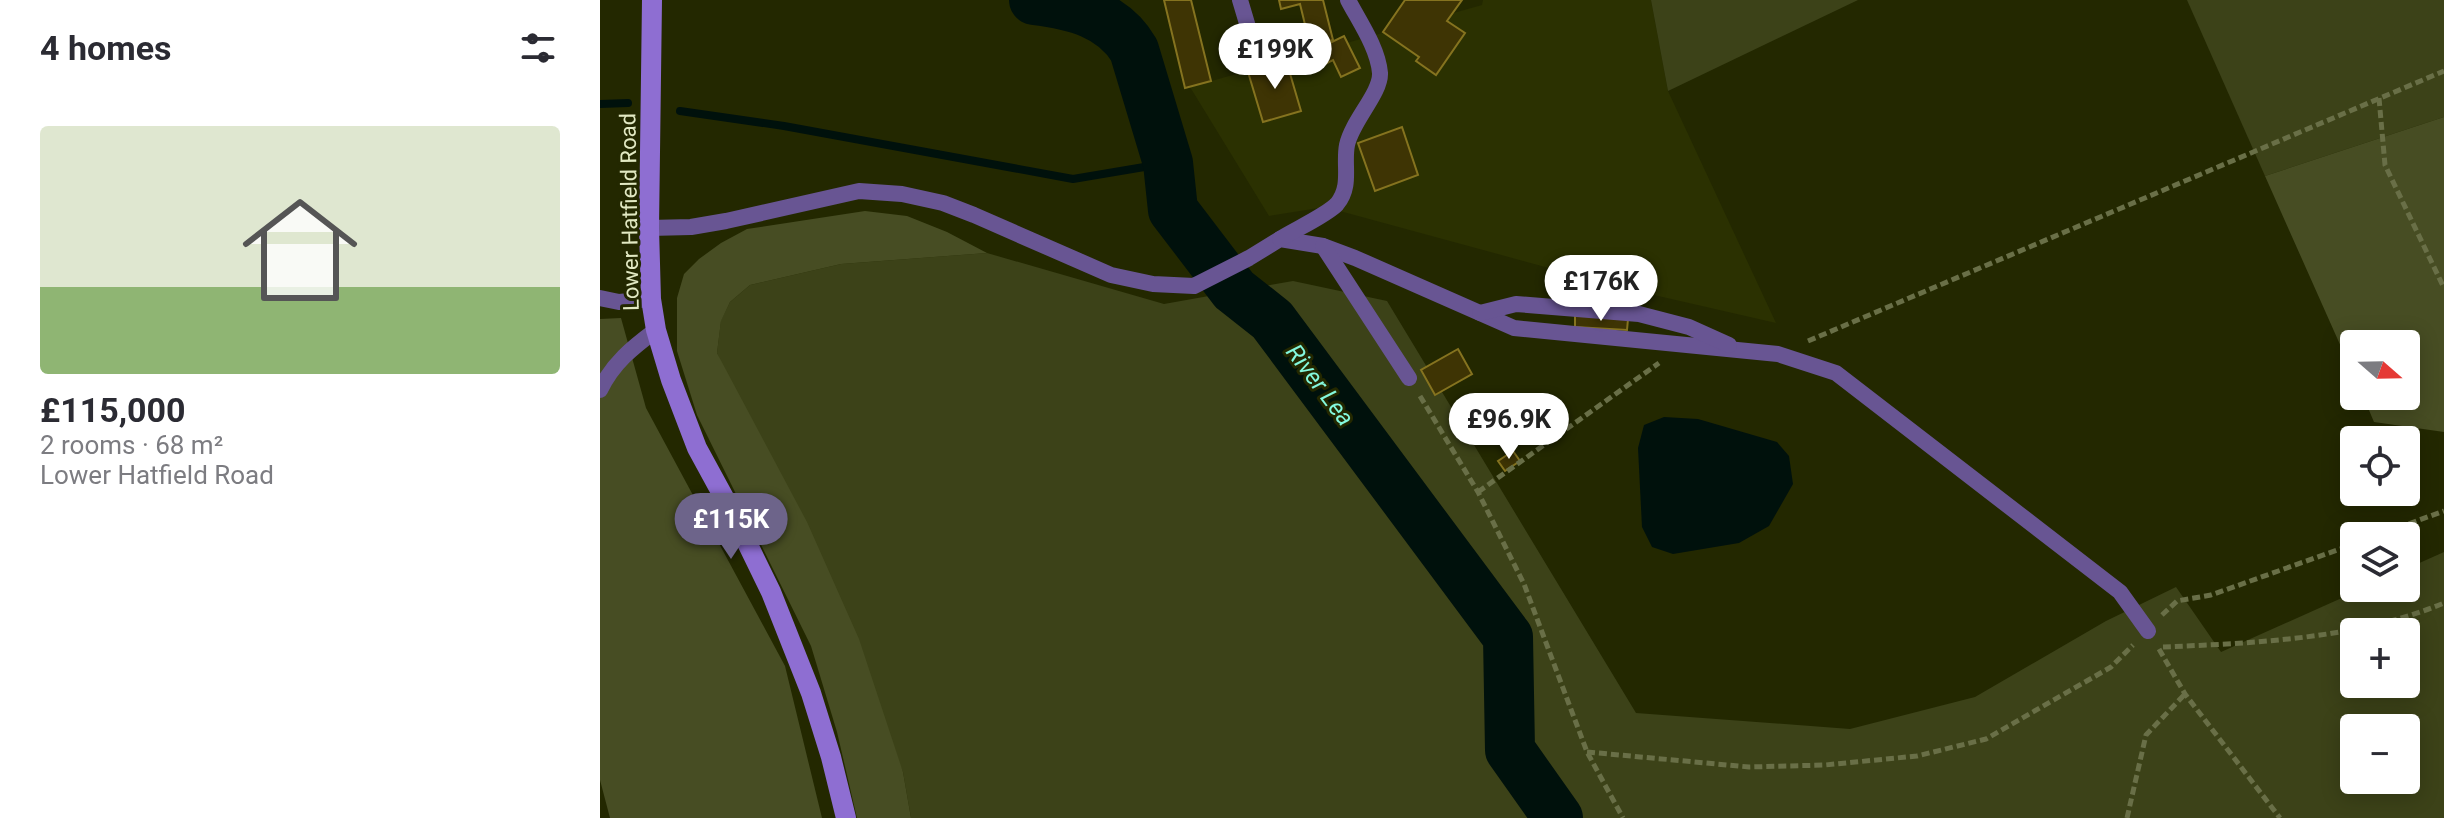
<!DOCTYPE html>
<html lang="en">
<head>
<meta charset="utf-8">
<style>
	body { margin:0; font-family:Roboto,sans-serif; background:#f2f2f3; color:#2b2b33; height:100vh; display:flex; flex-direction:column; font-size:30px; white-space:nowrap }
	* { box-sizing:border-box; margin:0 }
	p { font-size:26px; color:#7c7c81 }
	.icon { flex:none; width:44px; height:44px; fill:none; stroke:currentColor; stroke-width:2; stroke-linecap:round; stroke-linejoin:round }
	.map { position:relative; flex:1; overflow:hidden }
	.details { display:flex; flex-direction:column; background:#fff; width:600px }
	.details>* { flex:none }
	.needle { width:52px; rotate:110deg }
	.controls { position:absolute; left:1740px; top:330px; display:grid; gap:16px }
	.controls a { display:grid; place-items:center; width:80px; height:80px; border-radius:8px; background:#fff; box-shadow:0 4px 20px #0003; font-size:40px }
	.price { position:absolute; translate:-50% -68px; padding:0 18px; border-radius:28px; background:#fff; color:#222; font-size:26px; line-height:52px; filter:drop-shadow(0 2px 4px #0008) }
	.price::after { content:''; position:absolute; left:50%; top:48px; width:24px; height:18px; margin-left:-12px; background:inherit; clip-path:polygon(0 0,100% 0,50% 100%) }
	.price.current { background:#6d648a; color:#fff }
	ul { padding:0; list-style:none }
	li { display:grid; align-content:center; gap:16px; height:424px; padding:0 40px }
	li span { display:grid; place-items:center; height:248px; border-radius:8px; color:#555 }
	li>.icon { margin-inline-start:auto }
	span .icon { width:144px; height:144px; fill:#fffc; stroke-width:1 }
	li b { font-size:34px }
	h2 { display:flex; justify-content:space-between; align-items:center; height:96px; padding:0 40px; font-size:34px }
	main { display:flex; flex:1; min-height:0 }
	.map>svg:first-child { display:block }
	.built { fill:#2b3101 }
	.green { fill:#3c4218; fill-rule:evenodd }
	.forest { fill:#474d23 }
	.water { fill:#00110c }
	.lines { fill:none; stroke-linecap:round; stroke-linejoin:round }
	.stream { stroke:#00110c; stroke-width:8 }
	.river { stroke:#00110c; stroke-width:50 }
	.building { fill:#3e3404; stroke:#85731f; stroke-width:2 }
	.path { stroke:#696f47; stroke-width:5; stroke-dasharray:8 4; stroke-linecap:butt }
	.lane { stroke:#685593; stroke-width:16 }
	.secondary { stroke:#8e6ed2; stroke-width:20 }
	.labels { text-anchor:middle; stroke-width:6; stroke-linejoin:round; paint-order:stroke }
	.street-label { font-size:22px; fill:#e2e9c3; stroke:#232800 }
	.water-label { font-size:24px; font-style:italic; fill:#84f8dd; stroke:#232800 }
</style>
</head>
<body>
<main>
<section class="details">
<h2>4 homes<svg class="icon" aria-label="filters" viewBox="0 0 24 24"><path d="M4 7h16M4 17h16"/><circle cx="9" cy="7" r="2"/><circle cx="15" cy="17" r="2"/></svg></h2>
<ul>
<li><span style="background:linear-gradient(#dfe7d0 65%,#8fb573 0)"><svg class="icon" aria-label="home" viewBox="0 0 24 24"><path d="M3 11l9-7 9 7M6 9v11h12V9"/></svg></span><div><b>£115,000</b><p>2 rooms · 68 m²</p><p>Lower Hatfield Road</p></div></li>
</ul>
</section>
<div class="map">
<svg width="1844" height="818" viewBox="0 0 1844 818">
	<rect width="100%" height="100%" fill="#232800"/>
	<polygon class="built" points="883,0 1051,0 1068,91 1176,323 1019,287 725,207 669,216 590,87 882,5"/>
	<g class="green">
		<polygon points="1051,0 1258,0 1068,91"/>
		<polygon points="1587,0 1844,0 1844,117 1665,176"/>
		<path d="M387 253 564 304 693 281 787 301 1036 713 1250 729 1375 697 1506 621 1576 587 1621 652 1764 588H1806V569L1844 552V818H311L303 772 117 353 121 320 130 302 150 285 241 264ZM1754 632H1806V684H1754ZM1754 728H1806V780H1754Z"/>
	</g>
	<g class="forest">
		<polygon points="1844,117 1844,432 1774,422 1763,396 1806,396 1806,344 1754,344 1754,376 1665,176"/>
		<polygon points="265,211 307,216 347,232 387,253 241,264 150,285 130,302 121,321 117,353 207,522 259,639 303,772 311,818 257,818 237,732 211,646 97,415 77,351 77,298 84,274 99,259 121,243 147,229"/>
		<polygon points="21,318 46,408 185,666 222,818 10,818 0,780 0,319"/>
	</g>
	<polygon class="water" points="1064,417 1098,419 1177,442 1189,456 1193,484 1169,526 1139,543 1073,554 1052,547 1042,527 1038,448 1044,425"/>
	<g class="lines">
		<g class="stream">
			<polyline points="0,104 28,103"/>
			<polyline points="80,111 184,126 473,179 568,163"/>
		</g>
		<path class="river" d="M434 0C474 5 513 14 534 50L568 163 573 210 634 290 672 320 908 637 910 750 958 818"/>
	</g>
	<g class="building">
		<polygon points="564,0 591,0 611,81 585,88"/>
		<polygon points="679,0 723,0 733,40 710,45 700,4 681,9"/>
		<polygon points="805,0 862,0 847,21 865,33 836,75 816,61 819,57 783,32"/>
		<polygon points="744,36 760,68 741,77 733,60 713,70 705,55"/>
		<polygon points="686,60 701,111 663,122 648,72"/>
		<polygon points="802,127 818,175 775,191 758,143"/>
		<polygon points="975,315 1028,319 1027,330 975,327"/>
		<polygon points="858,349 872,374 835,395 821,370"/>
		<polygon points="913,451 920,461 905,471 898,461"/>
	</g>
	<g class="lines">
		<g class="path">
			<polyline points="1779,98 1785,165 1844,288"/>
			<polyline points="1208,341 1844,71"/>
			<polyline points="820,396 878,492 924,584 987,752 1023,818"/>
			<polyline points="878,492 1059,363"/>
			<polyline points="1775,536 1844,511"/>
			<polyline points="1562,615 1577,601 1611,595 1754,544"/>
			<path d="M1563 647C1656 643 1757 639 1844 603"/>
			<polyline points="1559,649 1585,694 1680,818"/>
			<polyline points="987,752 1149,767 1225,765 1317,756 1386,739 1511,667 1533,645"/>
			<polyline points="1527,818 1546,735 1585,694"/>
		</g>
		<g class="lane">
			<polyline points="640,0 654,47"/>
			<polyline points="49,228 91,227 126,221 259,191 302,194 343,203 374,215 511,275 553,284 594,286 649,258 680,239 723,246 755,258 914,328 1178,354 1236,373 1520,592 1548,631"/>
			<path d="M680 239C694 230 727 215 737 204 752 186 743 165 747 145 752 121 781 93 780 73 778 48 759 21 748 0"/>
			<polyline points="723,246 809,378"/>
			<polyline points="0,298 19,302 51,299"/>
			<polyline points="880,313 916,304 1039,314 1089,327 1129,345"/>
			<path d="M0 390C13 363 32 348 56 330"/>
		</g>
		<polyline class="secondary" points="52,0 49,228 51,299 56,330 71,380 97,448 133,514 171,592 211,693 231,757 246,818"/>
	</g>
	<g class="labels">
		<g class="street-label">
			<text transform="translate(29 212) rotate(-91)" y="8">Lower Hatfield Road</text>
		</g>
		<g class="water-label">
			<text transform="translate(720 385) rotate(53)" y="8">River Lea</text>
		</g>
	</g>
</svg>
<div class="controls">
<a><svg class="needle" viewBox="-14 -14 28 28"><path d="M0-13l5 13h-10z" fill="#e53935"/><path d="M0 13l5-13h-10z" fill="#7c7c81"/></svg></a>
<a><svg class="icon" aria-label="locate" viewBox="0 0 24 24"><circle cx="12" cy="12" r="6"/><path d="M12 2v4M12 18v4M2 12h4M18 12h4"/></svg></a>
<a><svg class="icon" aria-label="layers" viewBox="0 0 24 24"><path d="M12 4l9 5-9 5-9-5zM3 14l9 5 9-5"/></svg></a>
<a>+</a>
<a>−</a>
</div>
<b class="price" style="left:675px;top:91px">£199K</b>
<b class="price" style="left:1001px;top:323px">£176K</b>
<b class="price" style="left:909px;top:461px">£96.9K</b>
<b class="price current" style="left:131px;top:561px">£115K</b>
</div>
</main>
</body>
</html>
